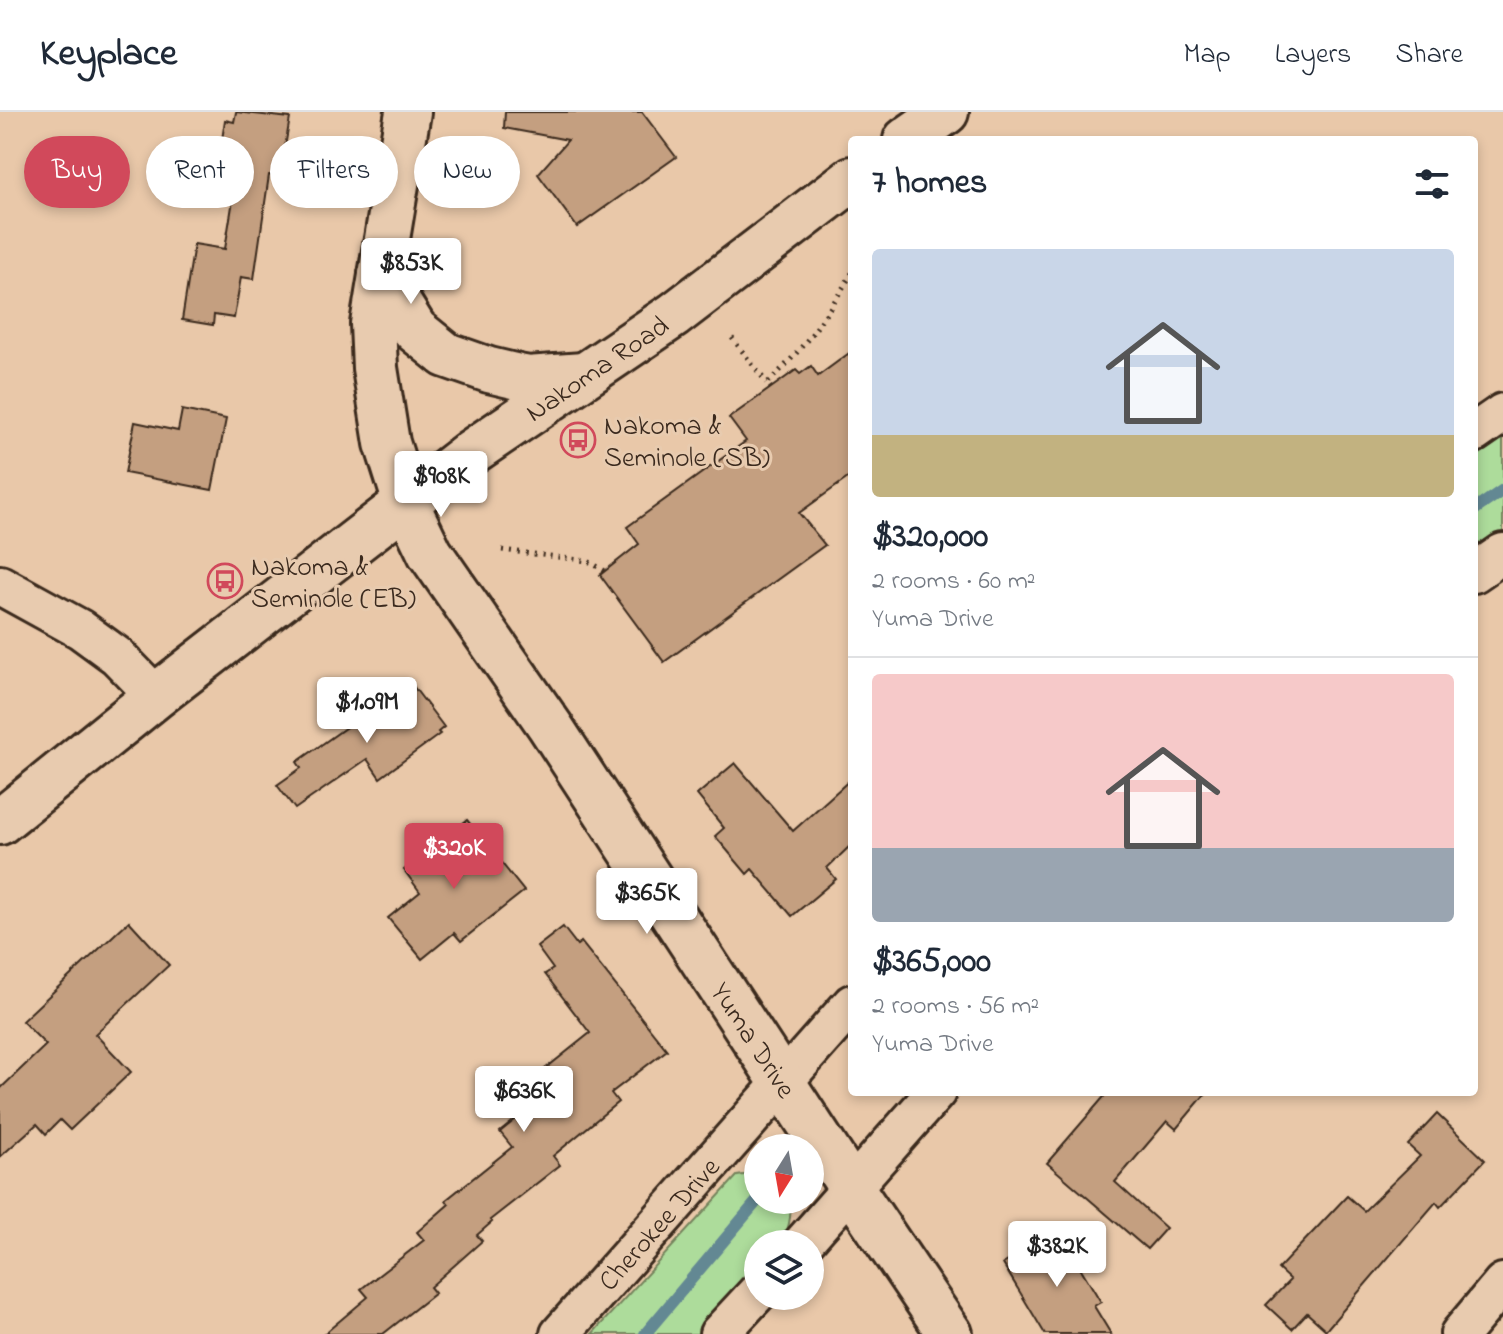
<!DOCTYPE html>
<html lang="en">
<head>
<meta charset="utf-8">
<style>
	body { margin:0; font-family:"Indie Flower",sans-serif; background:#f2f2f3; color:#1f2937; height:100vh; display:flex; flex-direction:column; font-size:30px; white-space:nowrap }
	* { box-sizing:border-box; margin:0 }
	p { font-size:26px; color:#747a83 }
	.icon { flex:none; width:44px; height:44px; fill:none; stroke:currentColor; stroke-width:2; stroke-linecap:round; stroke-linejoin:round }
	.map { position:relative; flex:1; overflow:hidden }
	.details { position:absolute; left:848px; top:24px; width:630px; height:960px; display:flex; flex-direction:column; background:#fff; border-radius:8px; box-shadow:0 4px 12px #0003 }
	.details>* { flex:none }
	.hud { position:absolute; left:24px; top:24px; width:704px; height:72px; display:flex; gap:16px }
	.needle { width:52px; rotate:191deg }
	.fabs { position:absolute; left:744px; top:1022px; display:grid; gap:16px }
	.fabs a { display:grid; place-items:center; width:80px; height:80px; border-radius:50%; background:#fff; box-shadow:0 4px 12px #0003; font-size:40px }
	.price { position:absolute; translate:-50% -68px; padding:0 18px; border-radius:8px; background:#fff; color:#222; font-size:26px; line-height:52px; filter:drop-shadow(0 2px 4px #0008) }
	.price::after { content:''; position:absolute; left:50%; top:48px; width:24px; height:18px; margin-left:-12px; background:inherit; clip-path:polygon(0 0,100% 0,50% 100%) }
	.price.selected { background:#d1495b; color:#fff }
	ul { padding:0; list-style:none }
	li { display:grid; align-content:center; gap:16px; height:424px; padding:0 24px }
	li+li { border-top:2px solid #e0e1e3 }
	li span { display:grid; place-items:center; height:248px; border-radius:8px; color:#555 }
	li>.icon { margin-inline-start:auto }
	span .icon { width:144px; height:144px; fill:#fffc; stroke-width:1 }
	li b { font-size:34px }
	h2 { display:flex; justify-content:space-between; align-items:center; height:96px; padding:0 24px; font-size:34px }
	.tag { padding:0 28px; border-radius:36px; background:#fff; box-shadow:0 4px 12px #0003; font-size:28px; line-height:72px }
	.tag.selected { background:#d1495b; color:#fff }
	header { display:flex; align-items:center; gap:48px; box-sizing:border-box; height:112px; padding:0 40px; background:#fff; border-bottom:2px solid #e0e1e3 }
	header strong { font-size:38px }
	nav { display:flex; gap:44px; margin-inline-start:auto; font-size:28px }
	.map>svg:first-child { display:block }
	.green { fill:#addc9b; stroke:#74835c; stroke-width:2 }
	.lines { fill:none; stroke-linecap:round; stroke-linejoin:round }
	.stream { stroke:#648893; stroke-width:12 }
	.building { fill:#c49f80; stroke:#3b2a1e; stroke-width:2 }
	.minor-casing { stroke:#3b2a1e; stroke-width:44 }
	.tertiary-casing { stroke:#3b2a1e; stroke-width:50 }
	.secondary-casing { stroke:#3b2a1e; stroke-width:50 }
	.path { stroke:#3b2a1e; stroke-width:5; stroke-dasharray:2 6; stroke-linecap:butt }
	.minor { stroke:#e8cbaf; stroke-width:38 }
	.tertiary { stroke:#e8cbaf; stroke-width:44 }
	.secondary { stroke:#e8cbaf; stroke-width:44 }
	.labels { text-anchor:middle; stroke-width:6; stroke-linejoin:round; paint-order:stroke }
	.street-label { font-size:28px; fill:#3b2a1e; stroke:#e8cbaf }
	.poi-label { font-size:28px; fill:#3b2a1e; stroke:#e8cbaf; text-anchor:start }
</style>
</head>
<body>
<header>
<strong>Keyplace</strong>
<nav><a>Map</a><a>Layers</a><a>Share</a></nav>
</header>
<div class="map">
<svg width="1503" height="1222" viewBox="0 0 1503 1222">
	<rect width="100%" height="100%" fill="#e9c8a9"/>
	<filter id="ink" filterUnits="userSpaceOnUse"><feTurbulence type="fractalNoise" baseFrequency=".0125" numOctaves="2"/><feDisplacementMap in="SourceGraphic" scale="16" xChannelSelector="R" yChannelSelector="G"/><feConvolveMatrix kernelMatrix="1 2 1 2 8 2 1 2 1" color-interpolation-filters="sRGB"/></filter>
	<g filter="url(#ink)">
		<g class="green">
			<polygon points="1503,326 1503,425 1474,445 1474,346"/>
			<path d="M758 1061V1088H789C793 1102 788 1121 780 1132H758V1157L700 1222H592L737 1064Z"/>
		</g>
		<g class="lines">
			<g class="stream">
				<polyline points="1474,398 1503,378"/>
				<polyline points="645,1222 758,1088"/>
			</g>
		</g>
		<g class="building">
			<polygon points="236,0 290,6 280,64 269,63 254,167 241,165 234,206 214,203 213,213 182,208 194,132 225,137 238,57 218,54 225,8 234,10"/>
			<polygon points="505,0 642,0 676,45 577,115 538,62 568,28 504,16"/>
			<polygon points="852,239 852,363 799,401 825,433 664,550 600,463 639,432 627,415 746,329 729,306 796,258 800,262 811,254 818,264"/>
			<polygon points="182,298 226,307 212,378 125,361 135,310 178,319"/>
			<polygon points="410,570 444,615 438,620 440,622 380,666 367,647 295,697 277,673 301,656 297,650"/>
			<polygon points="735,651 793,719 852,666 852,732 827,756 836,767 792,804 752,757 747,762 715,724 724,716 697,683"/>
			<polygon points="467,708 524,779 461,829 454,821 422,847 388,806 420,780 404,758"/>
			<polygon points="129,809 169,853 95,922 131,960 70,1018 60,1008 46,1022 37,1012 0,1045 0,977 46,933 22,909"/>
			<polygon points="563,815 577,833 581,830 667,938 611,981 618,990 553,1044 560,1053 490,1108 492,1110 477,1123 482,1129 430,1175 435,1181 383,1222 324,1222 368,1185 361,1177 424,1128 417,1120 449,1092 446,1088 512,1035 500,1020 538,989 525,973 590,921 545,862 553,857 537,835"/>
			<polygon points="1108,980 1207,980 1176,1017 1167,1009 1115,1070 1166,1116 1147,1137 1047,1051"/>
			<polygon points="1437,1002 1485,1048 1440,1095 1436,1090 1326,1218 1307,1201 1292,1217 1266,1193 1290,1168 1278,1157 1347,1084 1364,1099 1420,1044 1408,1033"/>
			<polygon points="1058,1119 1101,1190 1094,1194 1111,1222 1045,1222 1003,1152"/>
		</g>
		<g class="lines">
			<g class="minor-casing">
				<g id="minor">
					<polyline points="1474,321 1503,301"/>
					<polyline points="1474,461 1503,441"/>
					<polyline points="0,473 80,517 117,544 156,584"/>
					<polyline points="802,1132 936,980"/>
					<path id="s1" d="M560 1222 852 892"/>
					<polyline points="719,1222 758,1180"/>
					<polyline points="1460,1222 1503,1171"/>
				</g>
			</g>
			<g class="tertiary-casing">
				<g id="tertiary">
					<path id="s2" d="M408 0 373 212 375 256 387 331 406 391 430 441 550 614 852 1077 950 1222"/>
				</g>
			</g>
			<g class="secondary-casing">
				<g id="secondary">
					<polyline points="906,28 946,0"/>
					<polyline points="381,163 415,218 446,243 489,258 527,267 584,263"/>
					<path id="s3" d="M0 710 156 584 470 341 674 203 852 67"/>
				</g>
			</g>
			<g class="path">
				<polyline points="732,226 767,271"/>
				<path d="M771 276 767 271C803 239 827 202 852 161"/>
				<polyline points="502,438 588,449 605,459"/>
			</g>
			<use href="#minor" class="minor"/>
			<use href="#tertiary" class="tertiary"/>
			<use href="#secondary" class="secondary"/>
		</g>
	</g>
	<defs>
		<g id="bus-ring" transform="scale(1.8)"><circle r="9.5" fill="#e8cbaf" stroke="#d1495b" stroke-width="1.5"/><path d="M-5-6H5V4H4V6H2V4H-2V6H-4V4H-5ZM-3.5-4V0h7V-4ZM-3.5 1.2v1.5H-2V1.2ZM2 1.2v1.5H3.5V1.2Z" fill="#d1495b"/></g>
	</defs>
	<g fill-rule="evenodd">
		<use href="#bus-ring" x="578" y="328"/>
		<use href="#bus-ring" x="225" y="469"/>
	</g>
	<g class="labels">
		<g class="street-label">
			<text dy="10" stroke="none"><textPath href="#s3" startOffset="750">Nakoma Road</textPath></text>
			<text dy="10" stroke="none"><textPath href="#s2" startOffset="1038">Yuma Drive</textPath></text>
			<text dy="10" stroke="none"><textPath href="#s1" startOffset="148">Cherokee Drive</textPath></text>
		</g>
		<g class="poi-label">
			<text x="604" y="322">Nakoma &amp;<tspan x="604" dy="32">Seminole (SB)</tspan></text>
			<text x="251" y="463">Nakoma &amp;<tspan x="251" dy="32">Seminole (EB)</tspan></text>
		</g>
	</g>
</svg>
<div class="fabs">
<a><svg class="needle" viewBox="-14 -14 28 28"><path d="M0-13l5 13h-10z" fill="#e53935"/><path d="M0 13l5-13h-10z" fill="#747a83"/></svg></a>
<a><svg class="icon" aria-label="layers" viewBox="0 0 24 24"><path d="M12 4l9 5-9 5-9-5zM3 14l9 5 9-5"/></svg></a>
</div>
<b class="price" style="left:411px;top:194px">$853K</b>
<b class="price" style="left:441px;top:407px">$908K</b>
<b class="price" style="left:367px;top:633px">$1.09M</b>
<b class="price selected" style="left:454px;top:779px">$320K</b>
<b class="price" style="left:647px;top:824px">$365K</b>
<b class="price" style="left:524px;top:1022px">$636K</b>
<b class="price" style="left:1057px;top:1177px">$382K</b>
<div class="hud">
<a class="tag selected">Buy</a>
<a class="tag">Rent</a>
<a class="tag">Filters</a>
<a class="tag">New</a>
</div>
<section class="details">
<h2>7 homes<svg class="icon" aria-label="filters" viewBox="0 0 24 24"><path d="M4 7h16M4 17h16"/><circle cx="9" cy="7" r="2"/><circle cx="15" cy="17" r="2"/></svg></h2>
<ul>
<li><span style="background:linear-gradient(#c9d6e8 75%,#c2b280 0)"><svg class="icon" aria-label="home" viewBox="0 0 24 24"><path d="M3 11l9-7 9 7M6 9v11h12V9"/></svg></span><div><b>$320,000</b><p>2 rooms · 60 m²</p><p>Yuma Drive</p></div></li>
<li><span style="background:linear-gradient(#f6c9c9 70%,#9aa5b1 0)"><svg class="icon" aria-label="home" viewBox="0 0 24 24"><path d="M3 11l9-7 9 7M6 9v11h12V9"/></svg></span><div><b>$365,000</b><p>2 rooms · 56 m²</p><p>Yuma Drive</p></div></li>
</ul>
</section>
</div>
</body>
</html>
